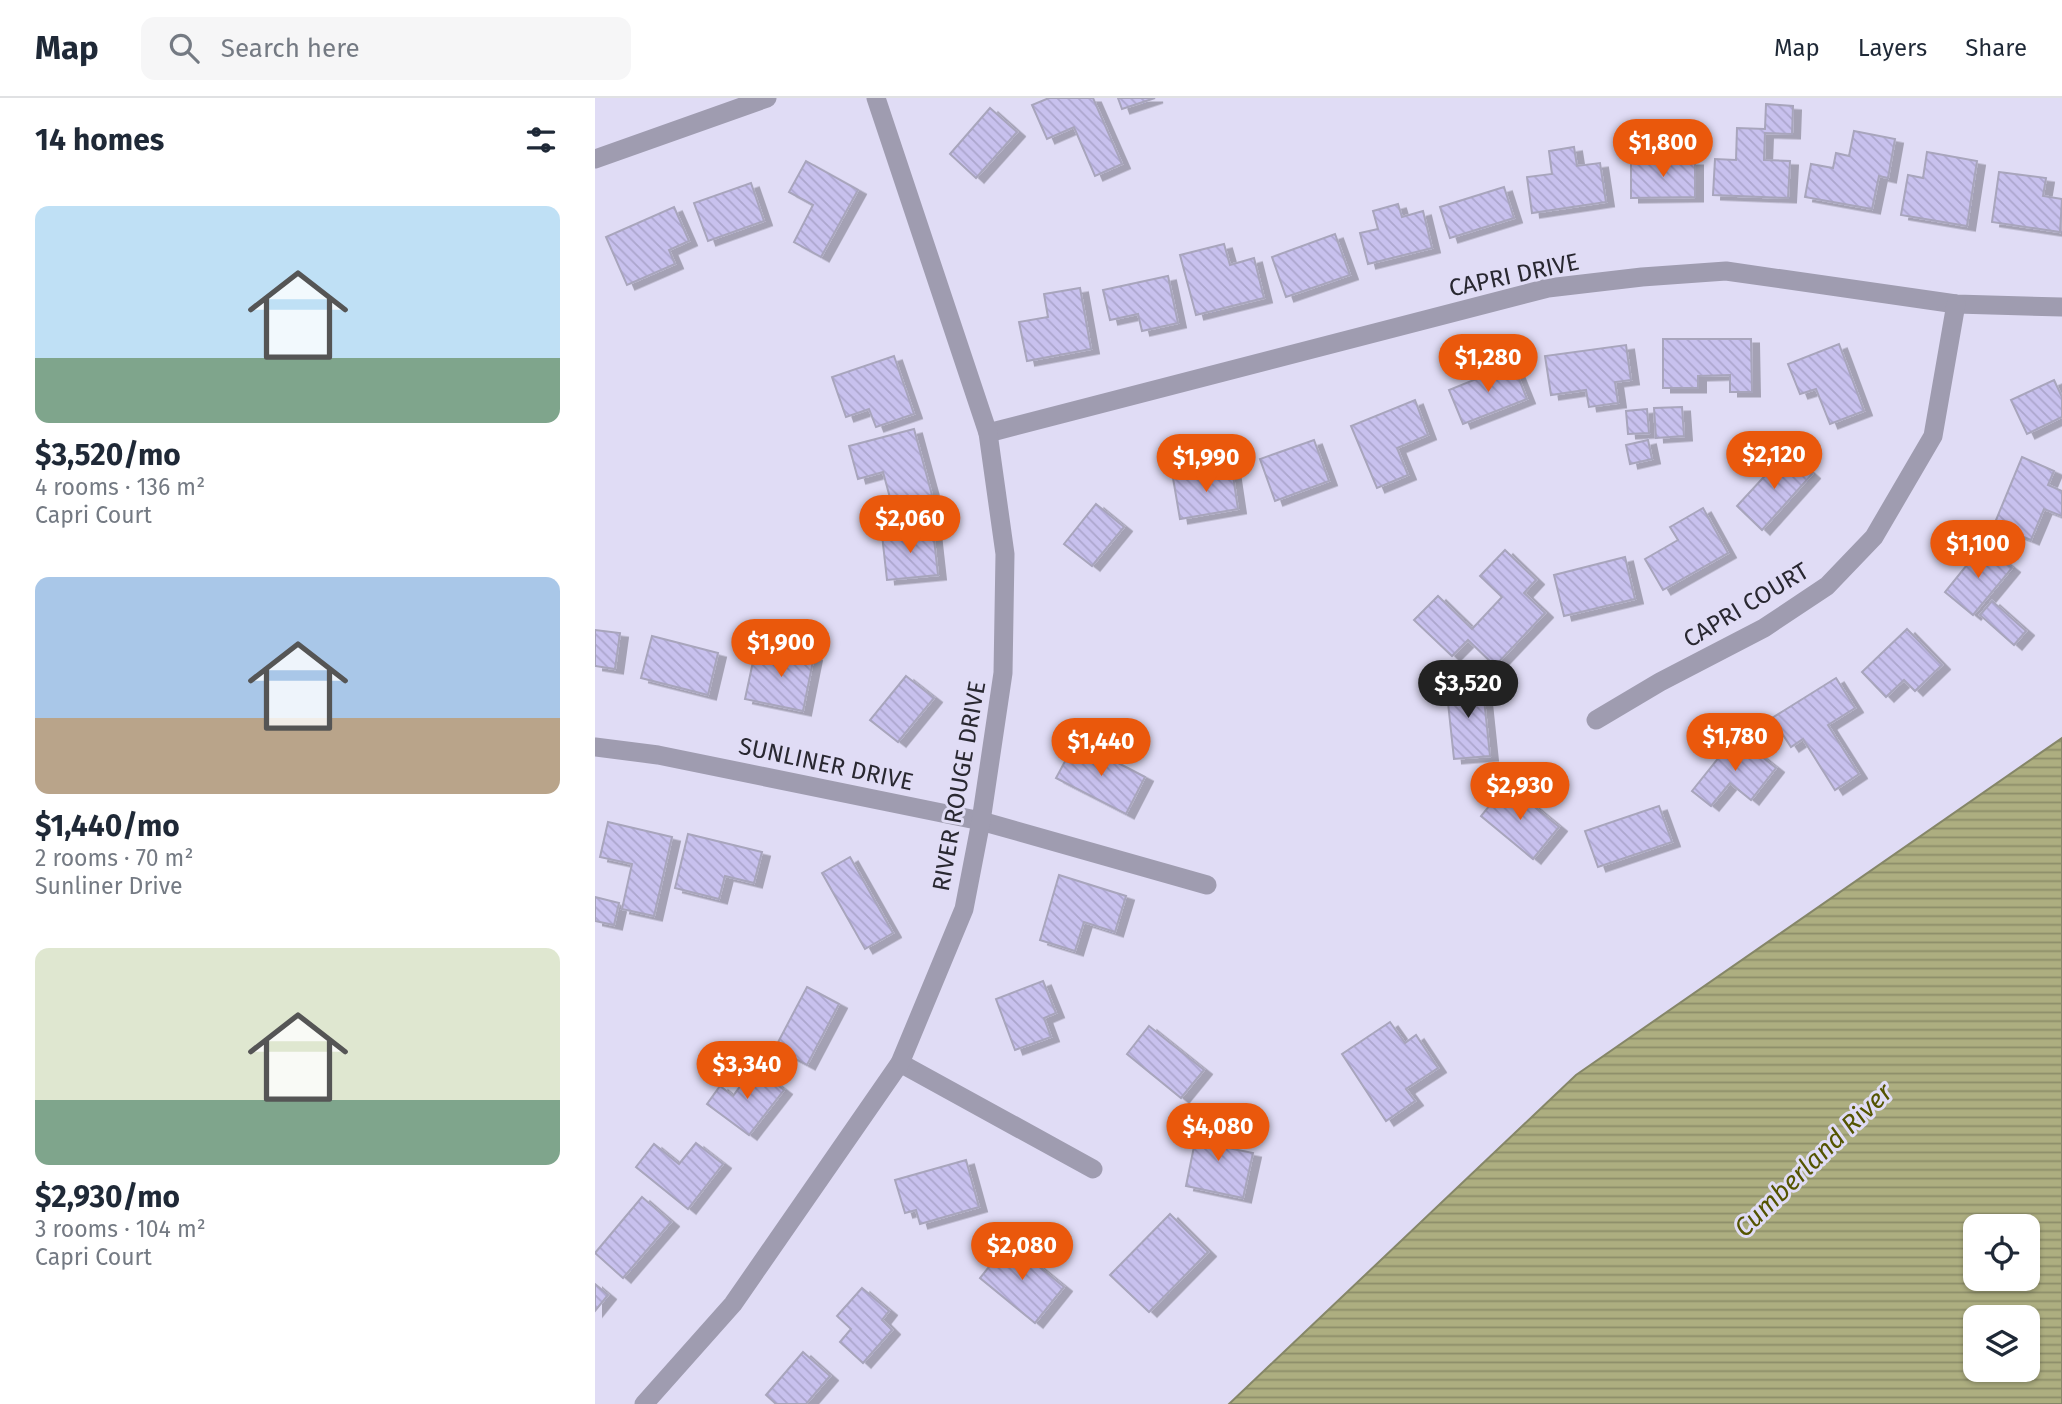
<!DOCTYPE html>
<html lang="en">
<head>
<meta charset="utf-8">
<style>
	body { margin:0; font-family:"Fira Sans",sans-serif; background:#f6f6f7; color:#1f2937; height:100vh; display:flex; flex-direction:column; font-size:26px; white-space:nowrap }
	* { box-sizing:border-box; margin:0 }
	p { font-size:23px; color:#747a83 }
	.icon { flex:none; width:38px; height:38px; fill:none; stroke:currentColor; stroke-width:2; stroke-linecap:round; stroke-linejoin:round }
	.map { position:relative; flex:1; overflow:hidden }
	.sheet { display:flex; flex-direction:column; background:#fff; width:595px }
	.sheet>* { flex:none }
	.tools { position:absolute; left:1368px; top:1116px; display:grid; gap:14px }
	.tools a { display:grid; place-items:center; width:77px; height:77px; border-radius:14px; background:#fff; box-shadow:0 2px 5px #0004; font-size:35px }
	.price { position:absolute; translate:-50% -60px; padding:0 16px; border-radius:24px; background:#ea580c; color:#fff; font-size:23px; line-height:46px; filter:drop-shadow(0 2px 4px #0008) }
	.price::after { content:''; position:absolute; left:50%; top:42px; width:21px; height:16px; margin-left:-10px; background:inherit; clip-path:polygon(0 0,100% 0,50% 100%) }
	.price.current { background:#222; color:#fff }
	ul { padding:0; list-style:none }
	li { display:grid; align-content:center; gap:14px; height:371px; padding:0 35px }
	li span { display:grid; place-items:center; height:217px; border-radius:14px; color:#555 }
	li>.icon { margin-inline-start:auto }
	span .icon { width:126px; height:126px; fill:#fffc; stroke-width:1 }
	li b { font-size:30px }
	h2 { display:flex; justify-content:space-between; align-items:center; height:84px; padding:0 35px; font-size:30px }
	header { display:flex; align-items:center; gap:42px; box-sizing:border-box; height:98px; padding:0 35px; background:#fff; border-bottom:2px solid #e0e1e3 }
	header strong { font-size:33px }
	nav { display:flex; gap:38px; margin-inline-start:auto; font-size:24px }
	.search { width:490px; height:63px; background:#f6f6f7; display:flex; align-items:center; gap:18px; box-sizing:border-box; padding:0 24px; border-radius:14px; color:#747a83; font-size:26px }
	main { display:flex; flex:1; min-height:0 }
	.map>svg:first-child { display:block }
	.water { fill:url(#water-rules); stroke:#858668; stroke-width:2; fill-rule:evenodd }
	.building { fill:url(#building-back-hatch); stroke:#a8a5bc; stroke-width:2; filter:url(#shadow) }
	.lines { fill:none; stroke-linecap:round; stroke-linejoin:round }
	.minor { stroke:#9f9cb0; stroke-width:19 }
	.tertiary { stroke:#9f9cb0; stroke-width:19 }
	.labels { text-anchor:middle; stroke-width:6; stroke-linejoin:round; paint-order:stroke }
	.street-label { font-size:24px; fill:#292831; stroke:#e0dcf5 }
	.water-label { font-size:26px; font-style:italic; fill:#545401; stroke:#e0dcf5 }
</style>
</head>
<body>
<header>
<strong>Map</strong>
<div class="search"><svg class="icon" aria-label="search" viewBox="0 0 24 24"><circle cx="10" cy="10" r="6"/><path d="M15 15l6 6"/></svg>Search here</div>
<nav><a>Map</a><a>Layers</a><a>Share</a></nav>
</header>
<main>
<section class="sheet">
<h2>14 homes<svg class="icon" aria-label="filters" viewBox="0 0 24 24"><path d="M4 7h16M4 17h16"/><circle cx="9" cy="7" r="2"/><circle cx="15" cy="17" r="2"/></svg></h2>
<ul>
<li><span style="background:linear-gradient(#bfe0f5 70%,#7fa58c 0)"><svg class="icon" aria-label="home" viewBox="0 0 24 24"><path d="M3 11l9-7 9 7M6 9v11h12V9"/></svg></span><div><b>$3,520/mo</b><p>4 rooms · 136 m²</p><p>Capri Court</p></div></li>
<li><span style="background:linear-gradient(#a9c7e8 65%,#b9a48a 0)"><svg class="icon" aria-label="home" viewBox="0 0 24 24"><path d="M3 11l9-7 9 7M6 9v11h12V9"/></svg></span><div><b>$1,440/mo</b><p>2 rooms · 70 m²</p><p>Sunliner Drive</p></div></li>
<li><span style="background:linear-gradient(#dfe7d0 70%,#7fa58c 0)"><svg class="icon" aria-label="home" viewBox="0 0 24 24"><path d="M3 11l9-7 9 7M6 9v11h12V9"/></svg></span><div><b>$2,930/mo</b><p>3 rooms · 104 m²</p><p>Capri Court</p></div></li>
</ul>
</section>
<div class="map">
<svg width="1467" height="1306" viewBox="0 0 1467 1306">
	<defs>
		<pattern id="water-rules" width="6" height="5" patternUnits="userSpaceOnUse" patternTransform="scale(1.75)"><rect width="6" height="5" fill="#adae80"/><path d="M0 2.5h6" fill="none" stroke="#8d8e69"/></pattern>
		<pattern id="building-back-hatch" width="6" height="6" patternUnits="userSpaceOnUse" patternTransform="scale(1.75)"><rect width="6" height="6" fill="#c8c1ee"/><path d="M-1 5l2 2M0 0l6 6M5-1l2 2" fill="none" stroke="#aca6cd"/></pattern>
		<filter id="shadow"><feDropShadow dx="8" dy="4.5" stdDeviation="0" flood-color="#0004"/></filter>
	</defs>
	<rect width="100%" height="100%" fill="#e0dcf5"/>
	<path class="water" d="M1467 640V1306H634L981 977ZM1381 1129H1433V1181H1381ZM1381 1220H1433V1272H1381Z"/>
	<g class="building">
		<polygon points="454,0 498,0 527,66 500,78 479,29 452,41 437,7"/>
		<polygon points="523,0 560,0 527,11"/>
		<polygon points="1171,6 1198,8 1197,36 1170,35 1169,62 1195,63 1193,100 1118,97 1120,61 1141,62 1142,30 1170,31"/>
		<polygon points="395,10 422,34 381,80 355,56"/>
		<polygon points="1259,33 1300,41 1293,80 1284,78 1277,111 1210,99 1216,66 1238,70 1241,55 1254,58"/>
		<polygon points="979,49 982,68 1005,65 1011,104 937,115 932,79 957,76 954,53"/>
		<polygon points="1332,54 1382,63 1372,128 1306,117 1313,77 1328,80"/>
		<polygon points="211,63 263,92 226,159 199,144 218,107 194,94"/>
		<polygon points="1036,63 1100,63 1100,99 1036,100"/>
		<polygon points="1404,74 1451,80 1448,98 1467,101 1465,134 1397,124"/>
		<polygon points="156,85 169,123 113,143 99,105"/>
		<polygon points="909,89 919,120 855,140 845,109"/>
		<polygon points="803,106 807,119 828,113 837,150 773,166 765,135 783,131 778,113"/>
		<polygon points="79,109 94,143 74,152 80,166 32,187 11,139"/>
		<polygon points="740,136 755,177 691,199 677,159"/>
		<polygon points="629,146 635,167 659,160 669,200 601,217 585,157"/>
		<polygon points="573,178 583,225 547,233 543,216 515,222 508,192"/>
		<polygon points="485,190 496,251 432,263 424,224 453,219 449,196"/>
		<polygon points="1068,241 1156,241 1157,294 1135,294 1135,277 1103,278 1103,290 1068,290"/>
		<polygon points="1244,246 1269,313 1235,326 1221,291 1205,296 1193,266"/>
		<polygon points="1031,247 1036,282 1020,284 1023,305 994,309 991,292 956,297 950,258"/>
		<polygon points="299,258 319,316 281,329 274,311 251,319 237,279"/>
		<polygon points="918,266 932,301 868,326 854,292"/>
		<polygon points="1459,282 1467,299 1467,319 1432,336 1416,302"/>
		<polygon points="820,302 833,337 802,350 813,377 782,390 756,328"/>
		<polygon points="1087,309 1089,338 1061,340 1059,310"/>
		<polygon points="1052,311 1054,335 1033,336 1031,313"/>
		<polygon points="319,331 337,397 297,407 288,374 263,381 254,348"/>
		<polygon points="719,342 734,383 680,403 665,361"/>
		<polygon points="1053,342 1057,361 1035,366 1031,347"/>
		<polygon points="1192,354 1217,376 1167,432 1142,408"/>
		<polygon points="1427,359 1459,373 1453,387 1467,393 1467,418 1449,411 1436,442 1399,427"/>
		<polygon points="637,371 643,411 585,421 578,380"/>
		<polygon points="501,406 529,429 497,468 469,446"/>
		<polygon points="1108,410 1133,455 1068,492 1050,461 1083,442 1075,429"/>
		<polygon points="338,432 343,477 292,482 287,437"/>
		<polygon points="1388,447 1417,470 1378,517 1350,494"/>
		<polygon points="910,452 941,482 929,495 950,515 900,568 873,542 857,558 819,522 843,498 877,531 907,499 885,478"/>
		<polygon points="1030,459 1040,501 969,518 959,477"/>
		<polygon points="1397,503 1431,533 1419,547 1385,517"/>
		<polygon points="1312,531 1347,567 1320,593 1309,582 1291,599 1267,574"/>
		<polygon points="0,532 25,535 20,571 0,568"/>
		<polygon points="57,538 123,555 113,597 46,580"/>
		<polygon points="177,549 219,558 208,613 150,601 159,559 174,562"/>
		<polygon points="311,578 339,600 303,644 275,622"/>
		<polygon points="1241,580 1260,610 1233,627 1264,676 1240,692 1208,641 1196,649 1177,620"/>
		<polygon points="887,582 895,658 859,661 851,586"/>
		<polygon points="1141,638 1181,670 1156,702 1135,685 1116,708 1097,693"/>
		<polygon points="481,643 550,679 531,716 461,680"/>
		<polygon points="912,686 964,729 938,761 886,718"/>
		<polygon points="1064,708 1077,744 1003,769 990,733"/>
		<polygon points="13,724 77,739 59,818 27,811 37,766 5,759"/>
		<polygon points="93,736 167,754 159,785 130,778 124,801 80,790"/>
		<polygon points="255,759 298,835 270,851 227,775"/>
		<polygon points="464,777 531,798 520,834 489,824 480,853 445,842"/>
		<polygon points="0,799 24,805 19,827 0,823"/>
		<polygon points="448,883 461,915 449,920 456,939 420,952 401,901"/>
		<polygon points="212,889 244,906 212,967 180,950"/>
		<polygon points="795,924 810,945 821,937 843,970 811,991 820,1003 791,1023 747,956"/>
		<polygon points="554,928 609,972 586,1000 532,956"/>
		<polygon points="159,969 189,992 154,1037 112,1006 125,988 138,998"/>
		<polygon points="604,1024 637,1031 633,1050 658,1055 648,1100 591,1088"/>
		<polygon points="101,1045 128,1066 93,1111 41,1069 59,1046 84,1066"/>
		<polygon points="371,1062 384,1109 325,1126 321,1112 310,1115 300,1082"/>
		<polygon points="47,1099 76,1124 28,1180 0,1155"/>
		<polygon points="575,1116 613,1154 554,1214 515,1177"/>
		<polygon points="414,1144 469,1189 440,1225 385,1180"/>
		<polygon points="0,1186 13,1197 0,1213"/>
		<polygon points="267,1190 294,1213 287,1222 297,1232 268,1265 245,1244 256,1231 242,1218"/>
		<polygon points="208,1254 235,1278 211,1306 181,1306 171,1297"/>
	</g>
	<g class="lines">
		<g class="minor">
			<polyline points="393,335 953,190 1047,179 1131,173 1361,206 1467,209"/>
			<polyline points="1001,622 1065,584 1169,530 1232,488 1279,439 1338,338 1361,206"/>
			<polyline points="0,649 63,657 386,723 612,787"/>
			<polyline points="305,965 498,1071"/>
			<polyline points="49,1306 138,1206 305,965 369,811 386,723 408,575 410,456 393,335 281,0"/>
		</g>
		<polyline class="tertiary" points="0,61 172,0"/>
	</g>
	<g class="labels">
		<g class="street-label">
			<text transform="translate(919 177) rotate(-12)" y="8">CAPRI DRIVE</text>
			<text transform="translate(1151 507) rotate(-31)" y="8">CAPRI COURT</text>
			<text transform="translate(231 666) rotate(12)" y="8">SUNLINER DRIVE</text>
			<text transform="translate(364 688) rotate(-80)" y="8">RIVER ROUGE DRIVE</text>
		</g>
		<g class="water-label">
			<text transform="translate(1218 1062) rotate(-44)" y="9">Cumberland River</text>
		</g>
	</g>
</svg>
<div class="tools">
<a><svg class="icon" aria-label="locate" viewBox="0 0 24 24"><circle cx="12" cy="12" r="6"/><path d="M12 2v4M12 18v4M2 12h4M18 12h4"/></svg></a>
<a><svg class="icon" aria-label="layers" viewBox="0 0 24 24"><path d="M12 4l9 5-9 5-9-5zM3 14l9 5 9-5"/></svg></a>
</div>
<b class="price" style="left:1068px;top:81px">$1,800</b>
<b class="price" style="left:893px;top:296px">$1,280</b>
<b class="price" style="left:1179px;top:393px">$2,120</b>
<b class="price" style="left:611px;top:396px">$1,990</b>
<b class="price" style="left:315px;top:457px">$2,060</b>
<b class="price" style="left:1383px;top:482px">$1,100</b>
<b class="price" style="left:186px;top:581px">$1,900</b>
<b class="price current" style="left:873px;top:622px">$3,520</b>
<b class="price" style="left:1140px;top:675px">$1,780</b>
<b class="price" style="left:506px;top:680px">$1,440</b>
<b class="price" style="left:925px;top:724px">$2,930</b>
<b class="price" style="left:152px;top:1003px">$3,340</b>
<b class="price" style="left:623px;top:1065px">$4,080</b>
<b class="price" style="left:427px;top:1184px">$2,080</b>
</div>
</main>
</body>
</html>
